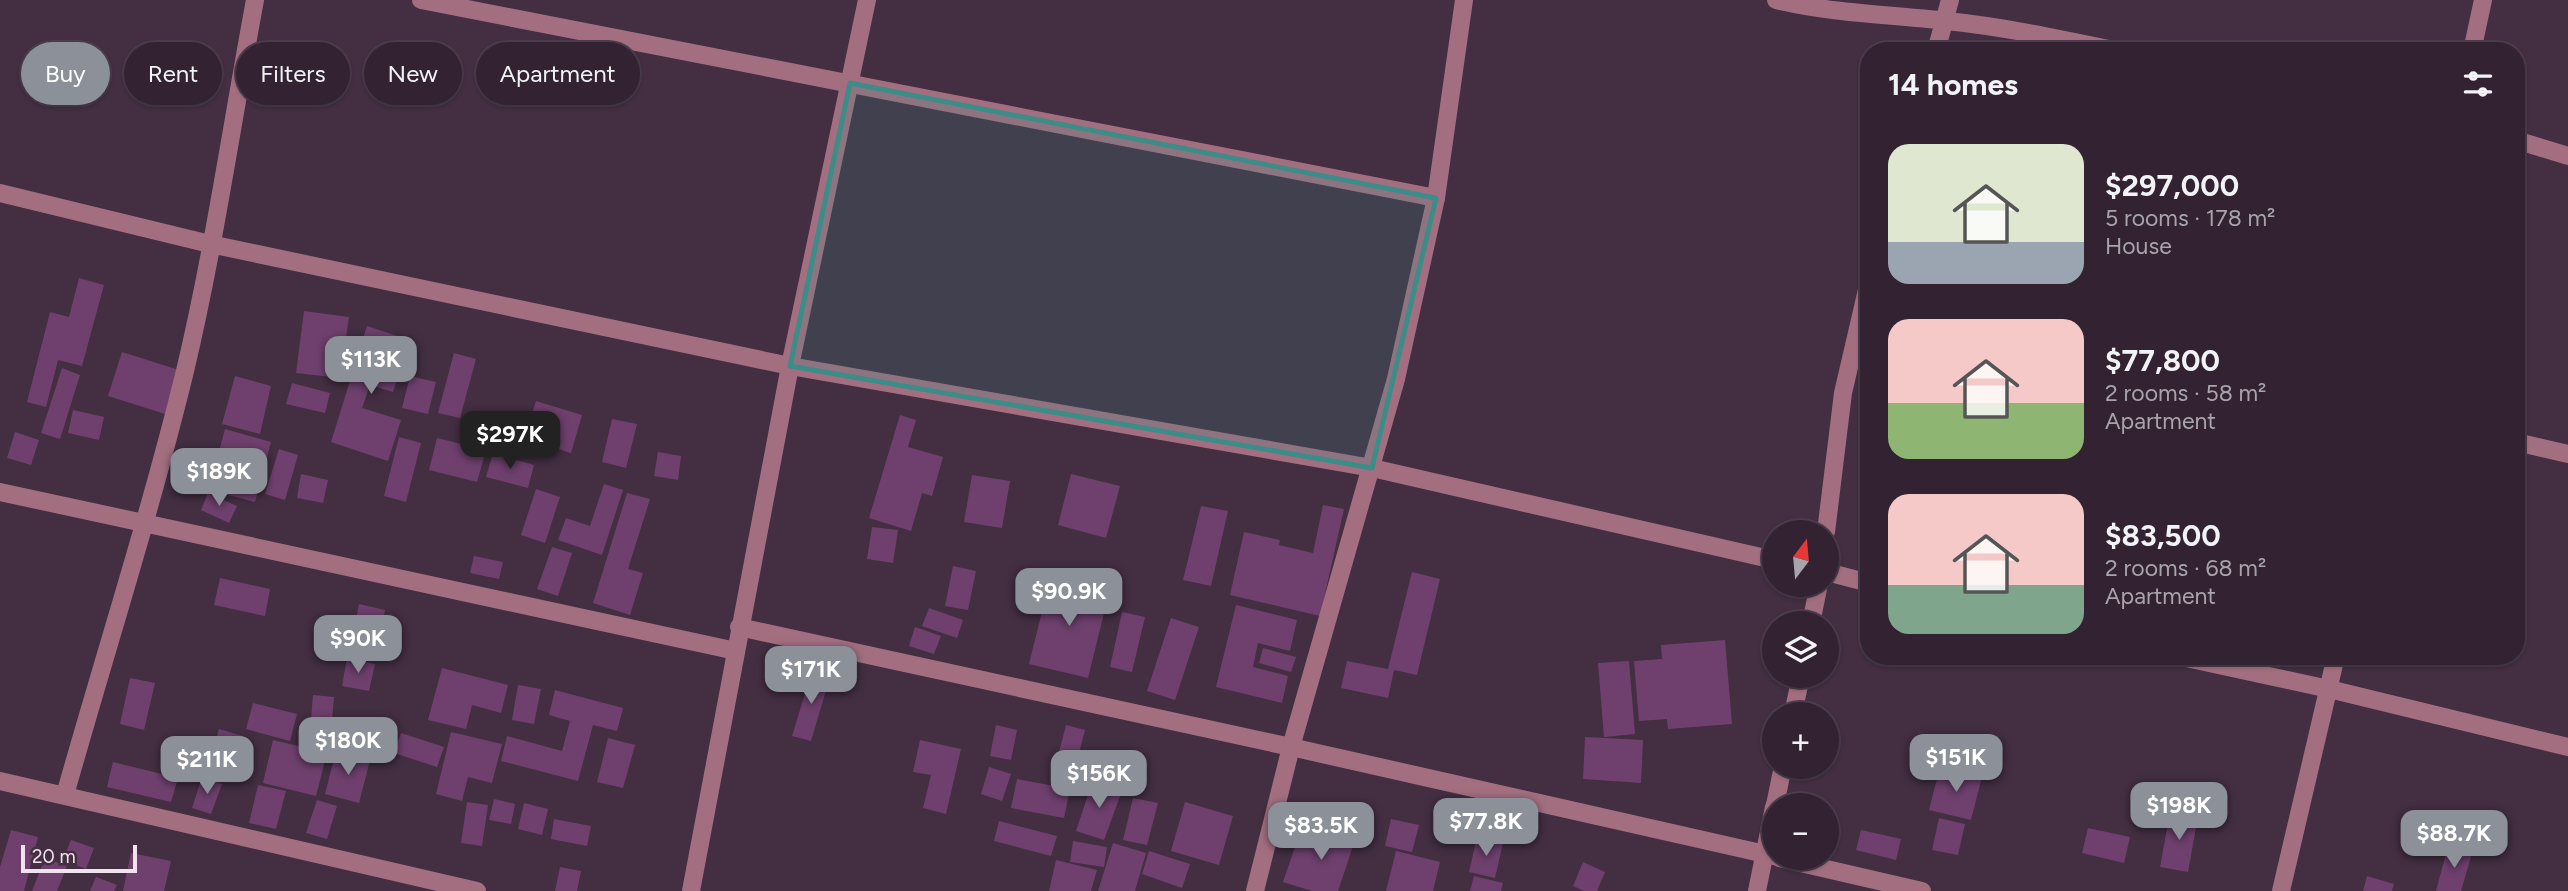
<!DOCTYPE html>
<html lang="en">
<head>
<meta charset="utf-8">
<style>
	body { margin:0; font-family:Figtree,sans-serif; background:#3d2f3e; color:#f1f3f6; height:100vh; display:flex; flex-direction:column; font-size:26px; white-space:nowrap }
	* { box-sizing:border-box; margin:0 }
	p { font-size:23px; color:#a8a4ac }
	.icon { flex:none; width:38px; height:38px; fill:none; stroke:currentColor; stroke-width:2; stroke-linecap:round; stroke-linejoin:round }
	.map { position:relative; flex:1; overflow:hidden }
	.details { position:absolute; left:1860px; top:42px; width:665px; height:623px; display:flex; flex-direction:column; background:#322232; border-radius:28px; box-shadow:0 2px 5px #0004,0 0 0 2px #4d3f4d }
	.details>* { flex:none }
	.top-card { position:absolute; left:21px; top:42px; width:665px; height:63px; display:flex; gap:14px }
	.needle { width:46px; rotate:16deg }
	.fabs { position:absolute; left:1762px; top:520px; display:grid; gap:14px }
	.fabs a { display:grid; place-items:center; width:77px; height:77px; border-radius:50%; background:#322232; box-shadow:0 2px 5px #0004,0 0 0 2px #4d3f4d; font-size:35px }
	.scale { position:absolute; left:21px; bottom:18px; width:116px; box-sizing:border-box; padding-left:7px; border:4px solid #f0e3ef; border-top:0; font-size:19px; line-height:24px; white-space:nowrap; color:#f0e3ef; -webkit-text-stroke:5px #432e42; paint-order:stroke }
	.price { position:absolute; translate:-50% -60px; padding:0 16px; border-radius:14px; background:#8c9099; color:#fff; font-size:23px; line-height:46px; filter:drop-shadow(0 2px 4px #0008) }
	.price::after { content:''; position:absolute; left:50%; top:42px; width:21px; height:16px; margin-left:-10px; background:inherit; clip-path:polygon(0 0,100% 0,50% 100%) }
	.price.selected { background:#222; color:#fff }
	ul { padding:0; list-style:none }
	li { display:flex; align-items:center; gap:21px; height:175px; padding:0 28px }
	li span { display:grid; place-items:center; flex:none; width:196px; height:140px; border-radius:21px; color:#555 }
	li>.icon { margin-inline-start:auto }
	span .icon { width:84px; height:84px; fill:#fffc; stroke-width:1 }
	li b { font-size:30px }
	h2 { display:flex; justify-content:space-between; align-items:center; height:84px; padding:0 28px; font-size:30px }
	.chip { padding:0 24px; border-radius:32px; background:#322232; box-shadow:0 2px 5px #0004,0 0 0 2px #4d3f4d; font-size:24px; line-height:63px }
	.chip.selected { background:#8c9099; color:#fff }
	.map>svg:first-child { display:block }
	.building { fill:#6f406e }
	.lines { fill:none; stroke-linecap:round; stroke-linejoin:round }
	.minor { stroke:#a36f80; stroke-width:18 }
	.marked { fill:#3c8c88; fill-opacity:0.2; stroke:#3c8c88; stroke-width:5; stroke-linejoin:round }
</style>
</head>
<body>
<div class="map">
<svg width="2568" height="891" viewBox="0 0 2568 891">
	<rect width="100%" height="100%" fill="#432e42"/>
	<g class="building">
		<polygon points="79,278 104,285 82,366 58,360 46,407 27,402 50,312 69,317"/>
		<polygon points="304,311 349,317 340,378 296,373"/>
		<polygon points="367,326 410,340 393,392 370,385 362,408 401,420 388,461 331,442"/>
		<polygon points="122,352 179,370 165,414 108,396"/>
		<polygon points="454,353 476,359 460,418 438,413"/>
		<polygon points="62,368 80,375 60,439 41,433"/>
		<polygon points="235,376 271,386 260,434 222,424"/>
		<polygon points="410,376 436,382 428,414 402,408"/>
		<polygon points="292,383 330,393 325,413 286,404"/>
		<polygon points="536,401 582,415 571,453 549,446 553,431 529,424"/>
		<polygon points="73,410 104,417 99,440 68,433"/>
		<polygon points="900,415 916,420 908,447 943,457 932,496 922,493 911,531 869,518"/>
		<polygon points="612,419 637,424 626,468 602,462"/>
		<polygon points="225,429 271,442 255,502 209,490"/>
		<polygon points="15,432 39,440 31,465 7,458"/>
		<polygon points="399,437 421,443 406,502 384,496"/>
		<polygon points="437,438 486,450 477,482 429,470"/>
		<polygon points="279,449 298,455 285,500 265,494"/>
		<polygon points="658,452 681,456 678,480 654,476"/>
		<polygon points="493,453 534,465 528,488 486,477"/>
		<polygon points="301,474 328,480 323,503 297,498"/>
		<polygon points="1071,474 1120,486 1106,538 1058,525"/>
		<polygon points="972,475 1010,481 1002,528 964,522"/>
		<polygon points="604,484 623,490 602,555 558,540 566,518 590,526"/>
		<polygon points="536,489 560,497 545,543 521,535"/>
		<polygon points="208,493 237,506 229,523 201,510"/>
		<polygon points="627,493 650,499 628,569 643,573 630,615 593,603"/>
		<polygon points="1323,505 1344,509 1320,616 1230,595 1244,532 1280,540 1279,545 1313,553"/>
		<polygon points="1201,506 1228,511 1211,586 1183,580"/>
		<polygon points="872,527 898,530 893,563 867,559"/>
		<polygon points="552,547 572,553 558,596 537,589"/>
		<polygon points="474,556 503,562 499,579 470,573"/>
		<polygon points="953,566 976,571 968,610 945,606"/>
		<polygon points="1412,572 1440,579 1417,675 1394,670 1388,698 1341,688 1347,661 1388,669"/>
		<polygon points="220,578 270,589 265,616 214,605"/>
		<polygon points="1050,579 1109,593 1088,678 1029,664"/>
		<polygon points="359,604 385,610 379,639 353,634"/>
		<polygon points="1236,605 1297,620 1290,651 1258,643 1253,667 1288,676 1282,703 1216,687"/>
		<polygon points="929,608 963,620 957,638 922,626"/>
		<polygon points="1122,612 1145,617 1132,672 1110,667"/>
		<polygon points="1171,618 1199,627 1175,700 1147,691"/>
		<polygon points="915,627 941,636 934,654 909,646"/>
		<polygon points="1725,640 1732,724 1668,729 1667,719 1639,721 1634,661 1662,659 1661,645"/>
		<polygon points="1263,648 1296,657 1291,672 1259,663"/>
		<polygon points="347,658 375,664 369,691 342,686"/>
		<polygon points="1629,661 1635,734 1604,737 1598,663"/>
		<polygon points="442,668 508,685 501,713 472,705 466,729 428,720"/>
		<polygon points="812,671 830,677 811,741 792,736"/>
		<polygon points="130,678 155,683 144,730 120,724"/>
		<polygon points="518,685 541,689 534,724 512,720"/>
		<polygon points="555,690 623,708 617,731 593,725 578,781 501,761 507,736 562,751 570,721 549,715"/>
		<polygon points="313,695 334,697 330,745 309,743"/>
		<polygon points="253,703 297,714 290,741 246,729"/>
		<polygon points="996,725 1017,730 1011,760 990,756"/>
		<polygon points="1066,725 1085,730 1076,765 1057,760"/>
		<polygon points="219,729 243,736 235,767 210,760"/>
		<polygon points="451,732 502,744 492,783 468,777 462,801 436,794"/>
		<polygon points="401,733 444,747 437,767 394,753"/>
		<polygon points="1585,737 1643,740 1641,783 1583,779"/>
		<polygon points="608,738 635,745 623,788 597,782"/>
		<polygon points="273,740 327,753 316,796 263,783"/>
		<polygon points="920,740 961,749 946,814 923,808 931,775 913,772"/>
		<polygon points="336,751 370,760 359,803 325,794"/>
		<polygon points="113,762 178,778 171,802 107,787"/>
		<polygon points="989,767 1011,774 1002,801 981,794"/>
		<polygon points="1940,767 1982,777 1971,820 1929,810"/>
		<polygon points="202,777 222,784 211,814 192,808"/>
		<polygon points="1017,779 1070,789 1064,818 1011,808"/>
		<polygon points="1093,780 1122,791 1104,840 1076,831"/>
		<polygon points="258,785 286,791 276,829 249,823"/>
		<polygon points="1133,798 1158,803 1147,845 1123,840"/>
		<polygon points="494,799 515,804 511,824 489,820"/>
		<polygon points="317,800 337,806 327,839 306,833"/>
		<polygon points="467,802 488,805 482,846 461,843"/>
		<polygon points="1185,802 1233,816 1219,865 1171,851"/>
		<polygon points="524,803 548,809 542,835 518,829"/>
		<polygon points="2170,812 2198,817 2188,872 2160,867"/>
		<polygon points="1939,818 1965,824 1958,855 1932,850"/>
		<polygon points="554,819 591,826 587,846 551,839"/>
		<polygon points="1391,819 1419,825 1412,852 1385,846"/>
		<polygon points="999,821 1057,836 1051,856 994,841"/>
		<polygon points="1334,824 1358,831 1338,891 1312,891 1283,882 1298,838 1326,847"/>
		<polygon points="2088,828 2130,837 2124,863 2082,853"/>
		<polygon points="11,830 38,837 24,891 0,891 0,867"/>
		<polygon points="1861,830 1901,839 1896,860 1856,850"/>
		<polygon points="1477,837 1503,843 1495,878 1469,872"/>
		<polygon points="71,840 94,848 86,869 63,860"/>
		<polygon points="1073,841 1107,847 1104,867 1070,862"/>
		<polygon points="1113,843 1146,853 1135,891 1098,891"/>
		<polygon points="2448,846 2472,853 2461,891 2436,891"/>
		<polygon points="1149,851 1190,864 1182,888 1142,874"/>
		<polygon points="1396,851 1440,862 1433,891 1386,891"/>
		<polygon points="131,853 171,861 164,891 123,891"/>
		<polygon points="45,858 67,866 57,891 32,891"/>
		<polygon points="1056,860 1097,870 1091,891 1049,891"/>
		<polygon points="1583,862 1605,872 1597,891 1584,891 1573,886"/>
		<polygon points="560,867 581,871 577,891 555,891"/>
		<polygon points="1474,876 1503,883 1501,891 1470,891"/>
		<polygon points="2367,876 2394,884 2392,891 2363,891"/>
		<polygon points="96,877 117,885 114,891 90,891"/>
	</g>
	<g class="lines">
		<g class="minor">
			<polyline points="421,0 1436,198"/>
			<path d="M1776 0C1836 14 1887 14 1947 21 2005 27 2061 39 2118 51"/>
			<polyline points="1936,51 1950,0"/>
			<polyline points="2472,51 2483,0"/>
			<polyline points="2516,140 2568,156"/>
			<polyline points="0,193 210,244 790,366 1372,468 1774,560"/>
			<polyline points="2516,442 2568,454"/>
			<polyline points="0,492 736,651"/>
			<polyline points="1826,532 1843,393 1869,281"/>
			<polyline points="1827,572 1869,583"/>
			<polyline points="1811,623 1819,584"/>
			<polyline points="739,627 1291,747 1774,856"/>
			<polyline points="2177,656 2329,689 2568,747"/>
			<polyline points="1793,714 1801,676"/>
			<polyline points="0,781 477,891"/>
			<path d="M65 795C105 653 150 514 185 371 214 249 232 123 255 0"/>
			<polyline points="1775,805 1783,766"/>
			<polyline points="1779,858 1922,891"/>
			<polyline points="691,891 790,366 867,0"/>
			<polyline points="1255,891 1291,747 1396,379 1436,198 1464,0"/>
			<polyline points="1757,891 1774,807"/>
			<polyline points="2281,891 2336,656"/>
		</g>
	</g>
	<path class="marked" d="M850 83 1436 198 1372 468 790 366Z"/>
</svg>
<div class="fabs">
<a><svg class="needle" viewBox="-14 -14 28 28"><path d="M0-13l5 13h-10z" fill="#e53935"/><path d="M0 13l5-13h-10z" fill="#a8a4ac"/></svg></a>
<a><svg class="icon" aria-label="layers" viewBox="0 0 24 24"><path d="M12 4l9 5-9 5-9-5zM3 14l9 5 9-5"/></svg></a>
<a>+</a>
<a>−</a>
</div>
<div class="scale">20 m</div>
<b class="price" style="left:371px;top:396px">$113K</b>
<b class="price selected" style="left:510px;top:471px">$297K</b>
<b class="price" style="left:219px;top:508px">$189K</b>
<b class="price" style="left:1069px;top:628px">$90.9K</b>
<b class="price" style="left:358px;top:675px">$90K</b>
<b class="price" style="left:811px;top:706px">$171K</b>
<b class="price" style="left:348px;top:777px">$180K</b>
<b class="price" style="left:1956px;top:794px">$151K</b>
<b class="price" style="left:207px;top:796px">$211K</b>
<b class="price" style="left:1099px;top:810px">$156K</b>
<b class="price" style="left:2179px;top:842px">$198K</b>
<b class="price" style="left:1486px;top:858px">$77.8K</b>
<b class="price" style="left:1321px;top:862px">$83.5K</b>
<b class="price" style="left:2454px;top:870px">$88.7K</b>
<div class="top-card">
<a class="chip selected">Buy</a>
<a class="chip">Rent</a>
<a class="chip">Filters</a>
<a class="chip">New</a>
<a class="chip">Apartment</a>
</div>
<section class="details">
<h2>14 homes<svg class="icon" aria-label="filters" viewBox="0 0 24 24"><path d="M4 7h16M4 17h16"/><circle cx="9" cy="7" r="2"/><circle cx="15" cy="17" r="2"/></svg></h2>
<ul>
<li><span style="background:linear-gradient(#dfe7d0 70%,#9aa5b1 0)"><svg class="icon" aria-label="home" viewBox="0 0 24 24"><path d="M3 11l9-7 9 7M6 9v11h12V9"/></svg></span><div><b>$297,000</b><p>5 rooms · 178 m²</p><p>House</p></div></li>
<li><span style="background:linear-gradient(#f6c9c9 60%,#8fb573 0)"><svg class="icon" aria-label="home" viewBox="0 0 24 24"><path d="M3 11l9-7 9 7M6 9v11h12V9"/></svg></span><div><b>$77,800</b><p>2 rooms · 58 m²</p><p>Apartment</p></div></li>
<li><span style="background:linear-gradient(#f6c9c9 65%,#7fa58c 0)"><svg class="icon" aria-label="home" viewBox="0 0 24 24"><path d="M3 11l9-7 9 7M6 9v11h12V9"/></svg></span><div><b>$83,500</b><p>2 rooms · 68 m²</p><p>Apartment</p></div></li>
</ul>
</section>
</div>
</body>
</html>
